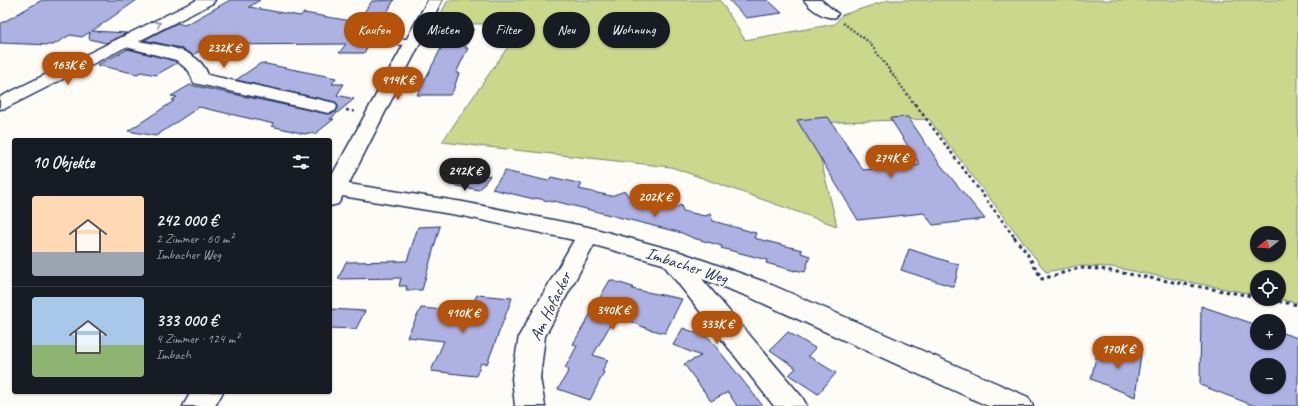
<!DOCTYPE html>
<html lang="de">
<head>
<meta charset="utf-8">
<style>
	body { margin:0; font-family:Caveat,sans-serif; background:#20242c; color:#f1f3f6; height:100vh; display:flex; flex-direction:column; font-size:15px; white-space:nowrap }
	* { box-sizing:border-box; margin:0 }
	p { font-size:13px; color:#9ea1a6 }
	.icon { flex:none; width:22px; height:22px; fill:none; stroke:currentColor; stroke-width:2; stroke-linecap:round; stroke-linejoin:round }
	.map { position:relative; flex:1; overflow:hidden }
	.drawer { position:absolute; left:12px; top:138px; width:320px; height:256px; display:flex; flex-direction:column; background:#171b24; border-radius:4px; box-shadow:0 1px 3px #0004 }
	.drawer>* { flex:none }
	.guide { position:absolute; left:344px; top:12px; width:380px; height:36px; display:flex; gap:8px }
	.needle { width:26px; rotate:253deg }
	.fabs { position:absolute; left:1250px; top:226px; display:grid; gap:8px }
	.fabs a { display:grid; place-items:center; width:36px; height:36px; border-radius:50%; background:#171b24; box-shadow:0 1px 3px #0004; font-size:20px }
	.price { position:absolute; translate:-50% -34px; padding:0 9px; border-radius:14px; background:#b45309; color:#fff; font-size:13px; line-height:26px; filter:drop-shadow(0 1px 2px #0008) }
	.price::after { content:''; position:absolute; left:50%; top:24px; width:12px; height:9px; margin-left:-6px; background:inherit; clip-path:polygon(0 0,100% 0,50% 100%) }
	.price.selected { background:#222; color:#fff }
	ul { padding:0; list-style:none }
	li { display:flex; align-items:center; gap:12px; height:100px; padding:0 20px }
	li+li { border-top:1px solid #363941 }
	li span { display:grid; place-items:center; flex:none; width:112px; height:80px; border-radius:4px; color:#555 }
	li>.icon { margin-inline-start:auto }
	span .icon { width:48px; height:48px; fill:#fffc; stroke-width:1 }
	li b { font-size:17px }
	h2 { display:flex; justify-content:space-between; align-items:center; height:48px; padding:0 20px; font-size:17px }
	.pill { padding:0 14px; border-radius:18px; background:#171b24; box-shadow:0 1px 3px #0004; font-size:14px; line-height:36px }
	.pill.selected { background:#b45309; color:#fff }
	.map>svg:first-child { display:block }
	.green { fill:#cbd78a; stroke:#738374; fill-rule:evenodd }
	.building { fill:#adb2e3; stroke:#1b2f5e; fill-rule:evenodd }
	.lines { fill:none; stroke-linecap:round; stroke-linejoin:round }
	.lane-casing { stroke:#1b2f5e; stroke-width:3 }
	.street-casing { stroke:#1b2f5e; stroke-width:3 }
	.secondary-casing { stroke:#1b2f5e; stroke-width:3 }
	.path-far2 { stroke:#1b2f5e; stroke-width:2; stroke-dasharray:2 2; stroke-linecap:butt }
	.path-far1 { stroke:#1b2f5e; stroke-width:2.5; stroke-dasharray:3 3; stroke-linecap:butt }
	.path { stroke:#1b2f5e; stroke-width:3; stroke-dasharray:3.5 3.5; stroke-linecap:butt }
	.lane { fill:#fdfcf7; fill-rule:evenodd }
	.street { fill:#fdfcf7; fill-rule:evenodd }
	.secondary { fill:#fdfcf7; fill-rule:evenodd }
	.oneway { stroke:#8c96aa }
	.labels { text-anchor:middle; stroke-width:3.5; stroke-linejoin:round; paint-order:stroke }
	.street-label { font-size:17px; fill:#1b2f5e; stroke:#fdfcf7 }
</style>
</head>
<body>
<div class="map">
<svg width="1298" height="406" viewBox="0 0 1298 406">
	<rect width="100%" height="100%" fill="#fdfcf7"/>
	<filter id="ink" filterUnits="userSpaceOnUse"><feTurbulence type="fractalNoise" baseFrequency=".025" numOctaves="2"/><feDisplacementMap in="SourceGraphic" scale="8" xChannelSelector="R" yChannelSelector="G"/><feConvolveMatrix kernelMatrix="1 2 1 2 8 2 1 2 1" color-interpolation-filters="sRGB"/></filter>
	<g filter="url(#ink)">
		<path class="green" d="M448 0H720L745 40 835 24 842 15 889 0H1298V303L1278 299 1279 277H1257V295L1112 267 1077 266 1046 272 929 119 812 123 837 226 671 167 442 142 523 25 436 23ZM1257 233H1279V255H1257Z"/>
		<g class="building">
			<polygon points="42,0 137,0 92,31 127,33 106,43 89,39 90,32 82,37 70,35 53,45 0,43 0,24"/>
			<polygon points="230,0 260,0 249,7 300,16 304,13 357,22 372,1 394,0 373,38 362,39 362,45 368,46 364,53 339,53 346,44 212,45 212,48 206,47 193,55 180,48 144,40 177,23 184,25 191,22"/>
			<polygon points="729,0 768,0 782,13 746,18"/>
			<polygon points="452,27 474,28 465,48 468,48 456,73 459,73 453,91 450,95 417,95"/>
			<polygon points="128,49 175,61 177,63 156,75 141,72 137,74 97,65"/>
			<polygon points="261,63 336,78 332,84 344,84 337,95 354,99 330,119 334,119 315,134 308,133 305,134 271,126 274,124 199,107 156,136 128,131 174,101 172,100 177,97 171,96 190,85 328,114 336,112 338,106 335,102 236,80"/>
			<polygon points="828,117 863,170 920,165 890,118 908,117 939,163 985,219 933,225 924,213 858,220 797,120"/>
			<polygon points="464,171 472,172 479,171 481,174 490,176 479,190 452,185"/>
			<polygon points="505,171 548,181 551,177 582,184 579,189 611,196 625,191 628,196 649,201 654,199 657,207 671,210 681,205 683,211 705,216 710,214 713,221 756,233 754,238 802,250 801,253 810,256 805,272 795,270 795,271 766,263 767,260 721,248 722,246 693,238 682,233 554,201 553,202 536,198 534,199 492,189"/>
			<polygon points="440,226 422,290 406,290 407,286 399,286 401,278 338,279 346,262 407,261 418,227"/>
			<polygon points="909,249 959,265 954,287 901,270"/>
			<polygon points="610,280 633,287 632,289 682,299 665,333 648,329 627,320 615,317 593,355 608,360 602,371 604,372 590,400 558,389 569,370 565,368 577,346 573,344"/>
			<polygon points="477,295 512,298 487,364 481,363 476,376 431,371 444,341 407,337 421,308 469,312"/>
			<path d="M1201 306 1257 325V343H1279V332L1298 338V406H1255L1200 385ZM1257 365H1279V387H1257Z"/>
			<polygon points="330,309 365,311 356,329 330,328"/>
			<polygon points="683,328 709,338 763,406 737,406 728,392 711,401 684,364 701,356 673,345"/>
			<polygon points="788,332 815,348 808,356 836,373 818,394 789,375 796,368 770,350"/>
			<polygon points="1119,345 1141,354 1135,397 1091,379 1097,353 1103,356 1104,351 1117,357"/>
		</g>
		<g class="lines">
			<g class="lane-casing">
				<polygon id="lane" points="366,39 413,39 417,42 413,45 363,44 362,42 363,40"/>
			</g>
			<g class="street-casing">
				<g id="street">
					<path d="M197 0H215L213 3 139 41C163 46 199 48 208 75L335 103 337 107 335 111 328 113 194 83 189 71 176 60 126 47 6 108 0 109V97Z"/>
					<path d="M804 0H821L838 14 836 17C826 20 810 9 804 0Z"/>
					<polygon points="336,182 463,202 588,227 680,252 765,282 1028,397 1033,406 988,406 747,296 702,279 802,397 807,406 774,406 663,264 594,245 545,336 540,378 545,406 515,406 512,378 519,336 574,240 463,216 330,194 330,184"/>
				</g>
			</g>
			<g class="secondary-casing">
				<g id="secondary">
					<polygon points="428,0 442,0 341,199 338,204 330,206 330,179"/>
					<polygon points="191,392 223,392 215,406 183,406"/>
				</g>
			</g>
			<polyline class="path-far2" points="843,23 869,42 915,105"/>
			<g class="path-far1">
				<polyline points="915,104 1015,238"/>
				<polyline points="346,110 357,112"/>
			</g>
			<g class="path">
				<polyline points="1014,237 1026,252 1042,279 1079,268 1100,269 1257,297"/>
				<polyline points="1265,299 1298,305"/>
			</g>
			<use href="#lane" class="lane"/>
			<use href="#street" class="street"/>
			<use href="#secondary" class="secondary"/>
		</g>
		<defs><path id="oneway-chevron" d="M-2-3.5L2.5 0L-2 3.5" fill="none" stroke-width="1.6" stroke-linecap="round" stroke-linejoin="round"/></defs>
		<use class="oneway" href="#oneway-chevron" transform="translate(158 24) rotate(-26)"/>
	</g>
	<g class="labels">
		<g class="street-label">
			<text transform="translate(687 265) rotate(18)" y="6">Imbacher Weg</text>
			<text transform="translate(550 306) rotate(-64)" y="6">Am Hofacker</text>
		</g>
	</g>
</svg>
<div class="fabs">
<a><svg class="needle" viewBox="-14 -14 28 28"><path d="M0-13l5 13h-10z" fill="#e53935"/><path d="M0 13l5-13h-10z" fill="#9ea1a6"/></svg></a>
<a><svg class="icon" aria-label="locate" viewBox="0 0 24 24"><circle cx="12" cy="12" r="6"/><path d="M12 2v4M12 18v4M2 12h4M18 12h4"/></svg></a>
<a>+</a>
<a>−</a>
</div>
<b class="price" style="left:224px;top:69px">232K €</b>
<b class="price" style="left:68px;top:86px">163K €</b>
<b class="price" style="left:398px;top:101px">414K €</b>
<b class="price" style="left:891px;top:179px">274K €</b>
<b class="price selected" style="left:465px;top:192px">242K €</b>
<b class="price" style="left:655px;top:218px">202K €</b>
<b class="price" style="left:613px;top:331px">340K €</b>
<b class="price" style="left:463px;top:334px">410K €</b>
<b class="price" style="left:717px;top:345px">333K €</b>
<b class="price" style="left:1118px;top:370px">170K €</b>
<div class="guide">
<a class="pill selected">Kaufen</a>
<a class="pill">Mieten</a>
<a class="pill">Filter</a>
<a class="pill">Neu</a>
<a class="pill">Wohnung</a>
</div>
<section class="drawer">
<h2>10 Objekte<svg class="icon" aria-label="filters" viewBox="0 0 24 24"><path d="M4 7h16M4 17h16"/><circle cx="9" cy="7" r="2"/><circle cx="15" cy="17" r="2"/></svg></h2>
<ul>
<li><span style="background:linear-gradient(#ffd9b3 70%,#9aa5b1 0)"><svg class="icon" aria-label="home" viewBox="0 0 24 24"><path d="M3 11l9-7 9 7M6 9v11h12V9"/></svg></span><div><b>242 000 €</b><p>2 Zimmer · 60 m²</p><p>Imbacher Weg</p></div></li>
<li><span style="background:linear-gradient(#a9c7e8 60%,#8fb573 0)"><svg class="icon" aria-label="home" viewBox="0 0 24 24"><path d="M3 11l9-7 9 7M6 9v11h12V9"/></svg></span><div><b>333 000 €</b><p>4 Zimmer · 124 m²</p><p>Imbach</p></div></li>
</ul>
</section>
</div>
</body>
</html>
